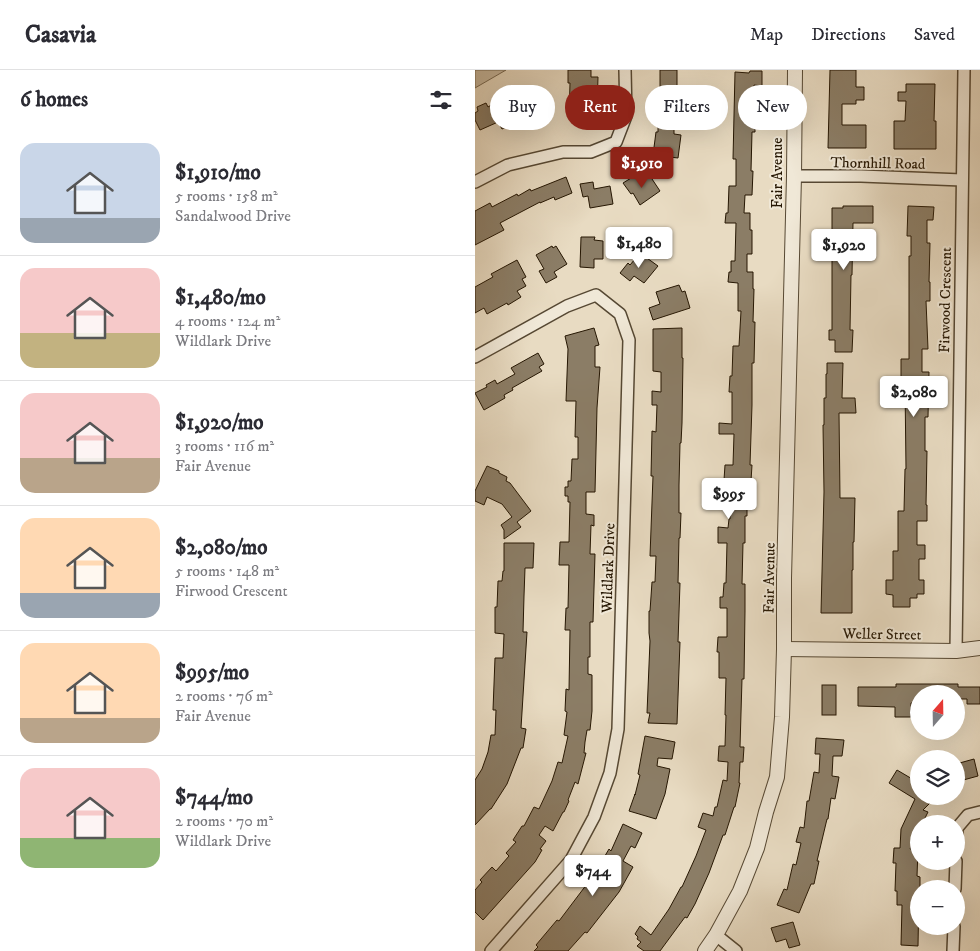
<!DOCTYPE html>
<html lang="en">
<head>
<meta charset="utf-8">
<style>
	body { margin:0; font-family:"IM FELL DW Pica",serif; background:#f7f7f7; color:#2b2b33; height:100vh; display:flex; flex-direction:column; font-size:19px; white-space:nowrap }
	* { box-sizing:border-box; margin:0 }
	p { font-size:16px; color:#7c7c81 }
	.icon { flex:none; width:28px; height:28px; fill:none; stroke:currentColor; stroke-width:2; stroke-linecap:round; stroke-linejoin:round }
	.map { position:relative; flex:1; overflow:hidden }
	.drawer { display:flex; flex-direction:column; background:#fff; width:475px }
	.drawer>* { flex:none }
	.top-card { position:absolute; left:15px; top:15px; width:415px; height:45px; display:flex; gap:10px }
	.needle { width:32px; rotate:20deg }
	.tools { position:absolute; left:435px; top:615px; display:grid; gap:10px }
	.tools a { display:grid; place-items:center; width:55px; height:55px; border-radius:50%; background:#fff; box-shadow:0 5px 20px #0002; font-size:25px }
	.price { position:absolute; translate:-50% -42px; padding:0 11px; border-radius:5px; background:#fff; color:#222; font-size:16px; line-height:32px; filter:drop-shadow(0 1px 2px #0008) }
	.price::after { content:''; position:absolute; left:50%; top:30px; width:15px; height:11px; margin-left:-8px; background:inherit; clip-path:polygon(0 0,100% 0,50% 100%) }
	.price.on { background:#8f2418; color:#fff }
	ul { padding:0; list-style:none }
	li { display:flex; align-items:center; gap:15px; height:125px; padding:0 20px }
	li+li { border-top:1px solid #e1e1e2 }
	li span { display:grid; place-items:center; flex:none; width:140px; height:100px; border-radius:15px; color:#555 }
	li>.icon { margin-inline-start:auto }
	span .icon { width:60px; height:60px; fill:#fffc; stroke-width:1 }
	li b { font-size:21px }
	h2 { display:flex; justify-content:space-between; align-items:center; height:60px; padding:0 20px; font-size:21px }
	.chip { padding:0 18px; border-radius:22px; background:#fff; box-shadow:0 5px 20px #0002; font-size:18px; line-height:45px }
	.chip.on { background:#8f2418; color:#fff }
	header { display:flex; align-items:center; gap:30px; box-sizing:border-box; height:70px; padding:0 25px; background:#fff; border-bottom:1px solid #e1e1e2 }
	header strong { font-size:24px }
	nav { display:flex; gap:28px; margin-inline-start:auto; font-size:18px }
	main { display:flex; flex:1; min-height:0 }
	.map>svg:first-child { display:block }
	.green { fill:#c7baa2; stroke:#766852 }
	.building { fill:#8b7d66; stroke:#261703 }
	.lines { fill:none; stroke-linecap:round; stroke-linejoin:round }
	.minor-casing { stroke:#564833; stroke-width:14 }
	.tertiary-casing { stroke:#564833; stroke-width:16 }
	.minor { stroke:#f0e8d7; stroke-width:11 }
	.tertiary { stroke:#f0e8d7; stroke-width:14 }
	.labels { text-anchor:middle; stroke-width:4; stroke-linejoin:round; paint-order:stroke }
	.street-label { font-size:15px; fill:#261703; stroke:#f0e8d7 }
</style>
</head>
<body>
<header>
<strong>Casavia</strong>
<nav><a>Map</a><a>Directions</a><a>Saved</a></nav>
</header>
<main>
<section class="drawer">
<h2>6 homes<svg class="icon" aria-label="filters" viewBox="0 0 24 24"><path d="M4 7h16M4 17h16"/><circle cx="9" cy="7" r="2"/><circle cx="15" cy="17" r="2"/></svg></h2>
<ul>
<li><span style="background:linear-gradient(#c9d6e8 75%,#9aa5b1 0)"><svg class="icon" aria-label="home" viewBox="0 0 24 24"><path d="M3 11l9-7 9 7M6 9v11h12V9"/></svg></span><div><b>$1,910/mo</b><p>5 rooms · 158 m²</p><p>Sandalwood Drive</p></div></li>
<li><span style="background:linear-gradient(#f6c9c9 65%,#c2b280 0)"><svg class="icon" aria-label="home" viewBox="0 0 24 24"><path d="M3 11l9-7 9 7M6 9v11h12V9"/></svg></span><div><b>$1,480/mo</b><p>4 rooms · 124 m²</p><p>Wildlark Drive</p></div></li>
<li><span style="background:linear-gradient(#f6c9c9 65%,#b9a48a 0)"><svg class="icon" aria-label="home" viewBox="0 0 24 24"><path d="M3 11l9-7 9 7M6 9v11h12V9"/></svg></span><div><b>$1,920/mo</b><p>3 rooms · 116 m²</p><p>Fair Avenue</p></div></li>
<li><span style="background:linear-gradient(#ffd9b3 75%,#9aa5b1 0)"><svg class="icon" aria-label="home" viewBox="0 0 24 24"><path d="M3 11l9-7 9 7M6 9v11h12V9"/></svg></span><div><b>$2,080/mo</b><p>5 rooms · 148 m²</p><p>Firwood Crescent</p></div></li>
<li><span style="background:linear-gradient(#ffd9b3 75%,#b9a48a 0)"><svg class="icon" aria-label="home" viewBox="0 0 24 24"><path d="M3 11l9-7 9 7M6 9v11h12V9"/></svg></span><div><b>$995/mo</b><p>2 rooms · 76 m²</p><p>Fair Avenue</p></div></li>
<li><span style="background:linear-gradient(#f6c9c9 70%,#8fb573 0)"><svg class="icon" aria-label="home" viewBox="0 0 24 24"><path d="M3 11l9-7 9 7M6 9v11h12V9"/></svg></span><div><b>$744/mo</b><p>2 rooms · 70 m²</p><p>Wildlark Drive</p></div></li>
</ul>
</section>
<div class="map">
<svg width="505" height="881" viewBox="0 0 505 881">
	<rect width="100%" height="100%" fill="#e8dbc2"/>
	<filter id="stains"><feTurbulence type="fractalNoise" baseFrequency=".004" numOctaves="4"/><feColorMatrix values="0 0 0 0 .2 0 0 0 0 .09 0 0 0 0 .02 0 0 0 .5 -.17"/></filter>
	<radialGradient id="worn" r=".72"><stop offset=".6" stop-color="#630" stop-opacity="0"/><stop offset="1" stop-color="#630" stop-opacity=".3"/></radialGradient>
	<polygon class="green" points="0,0 31,0 0,18"/>
	<g class="building">
		<polygon points="93,0 116,0 116,7 123,7 122,39 113,38 113,49 94,48 95,13 93,13"/>
		<polygon points="185,0 202,0 202,17 206,17 206,40 199,40 199,64 206,65 203,88 178,85 181,62 183,62 183,27 185,27"/>
		<polygon points="355,0 381,0 381,17 389,17 389,30 381,30 381,34 367,34 367,55 391,55 391,78 353,78"/>
		<polygon points="275,1 287,1 287,16 279,15 279,38 287,39 286,51 280,51 280,62 277,62 276,101 278,101 277,125 270,125 269,143 275,143 275,160 277,160 277,184 272,184 272,202 278,202 278,219 279,219 278,252 280,252 279,293 277,293 277,335 275,395 277,395 276,411 275,411 274,434 272,434 272,446 270,446 270,473 268,473 267,514 270,514 270,541 269,609 267,609 265,677 269,677 268,692 265,692 264,713 265,713 260,737 259,737 250,765 248,765 234,803 220,834 212,848 210,847 185,881 169,881 162,876 166,872 162,869 163,867 160,864 165,856 176,865 194,839 206,817 207,817 221,786 231,760 223,757 228,743 238,746 240,737 242,737 248,710 252,711 253,692 243,691 244,676 250,676 251,645 250,645 251,608 244,608 244,582 242,582 243,567 252,567 252,538 245,538 245,527 248,527 249,513 251,513 252,473 243,473 243,457 253,458 254,449 255,449 256,410 249,410 250,395 258,395 259,364 244,364 244,353 257,354 257,322 254,322 255,306 257,306 258,276 264,276 266,241 263,241 263,213 253,212 254,202 256,202 256,191 260,191 261,153 250,153 251,143 253,143 254,116 261,116 261,89 258,89 260,2 274,3"/>
		<polygon points="431,14 460,14 459,51 461,51 461,79 419,79 419,51 430,51 431,31 423,31 423,22 431,22"/>
		<polygon points="63,22 68,44 49,49 43,27"/>
		<polygon points="28,31 39,54 27,59 23,52 5,60 0,50 0,43 3,41 2,37 11,33 13,37 18,34 18,36"/>
		<polygon points="161,105 165,112 175,106 185,121 165,135 158,123 156,124 148,113"/>
		<polygon points="91,107 97,123 80,130 79,127 65,133 65,132 25,153 29,160 0,175 0,141 15,133 17,137 42,124 43,126 55,119 56,121"/>
		<polygon points="118,112 119,119 135,116 138,134 115,138 113,126 108,127 105,114"/>
		<polygon points="368,136 398,136 398,153 378,153 377,205 376,205 375,260 378,260 377,282 360,282 360,270 354,270 354,260 357,260 357,138 368,138"/>
		<polygon points="433,136 459,137 458,150 452,150 452,173 455,173 454,212 455,212 455,231 451,231 453,279 447,279 447,302 454,302 453,347 450,347 450,381 452,381 451,435 452,435 452,451 442,451 442,475 450,475 450,489 444,489 444,510 449,510 449,524 442,524 442,528 435,528 435,537 418,537 418,525 411,524 411,510 418,510 418,481 423,481 423,441 429,441 430,399 431,399 430,314 426,314 426,289 434,289 434,186 436,186 436,166 432,166"/>
		<polygon points="106,167 120,167 119,170 128,171 128,189 119,189 119,198 105,197"/>
		<polygon points="77,176 78,178 81,176 92,194 79,202 82,207 71,213 64,201 69,199 61,185"/>
		<polygon points="165,183 183,196 169,213 159,206 155,211 145,203 153,193 155,195"/>
		<polygon points="42,190 51,207 47,209 51,216 42,221 46,227 33,235 32,233 12,244 9,238 0,243 0,217 18,207 16,204"/>
		<polygon points="204,215 207,222 210,221 215,238 178,250 174,238 185,234 181,222"/>
		<polygon points="119,258 124,275 120,276 120,297 125,297 122,338 120,422 111,422 111,444 119,445 119,456 116,455 115,484 120,484 118,552 115,552 115,587 113,587 113,604 117,605 117,641 115,660 112,660 110,672 109,683 111,683 103,714 100,712 93,730 94,731 89,742 88,742 78,761 70,756 64,765 71,771 65,779 67,780 60,792 8,850 0,842 0,820 7,812 5,810 17,797 21,801 34,786 31,783 41,772 38,770 47,756 49,756 59,737 64,739 77,711 83,692 87,693 93,666 89,665 92,642 90,641 91,619 94,620 95,560 90,560 91,538 93,538 94,495 84,495 85,472 94,472 95,432 93,432 93,426 90,426 90,417 93,417 93,411 96,411 97,389 103,389 103,367 100,367 101,331 91,331 93,279 90,266"/>
		<polygon points="207,258 207,288 208,288 207,353 206,373 205,373 204,415 204,443 206,443 205,468 204,468 203,513 205,513 203,572 205,572 202,654 173,653 175,643 172,643 175,571 174,563 174,541 175,541 177,512 180,512 181,486 175,486 178,406 176,406 177,361 181,362 182,335 177,335 177,321 186,322 186,302 178,301 178,259"/>
		<polygon points="63,283 69,294 64,297 67,301 37,318 38,320 29,325 30,328 9,340 0,323 12,317 11,315 20,310 22,314 40,304 36,298"/>
		<polygon points="352,293 368,293 367,328 380,328 381,343 364,343 365,428 380,428 379,472 378,472 378,500 377,500 377,543 346,543 349,422 348,355 349,355 349,328 351,328 351,304 352,304"/>
		<polygon points="12,396 24,401 24,403 32,407 31,411 35,413 56,441 42,452 46,457 29,469 29,460 26,455 37,447 27,434 12,427 9,435 0,431 0,421"/>
		<polygon points="29,473 59,473 58,498 50,498 49,526 48,562 52,562 46,658 51,659 48,678 46,678 32,714 16,739 15,739 0,755 0,710 7,699 13,682 16,665 20,665 21,640 18,640 20,588 28,588 29,564 20,563 20,537 22,537 23,511 27,511 28,501 29,501"/>
		<polygon points="421,614 483,614 483,617 505,617 505,634 492,634 492,629 481,629 481,624 444,624 444,633 436,633 436,647 420,647 420,637 383,636 383,617 421,617"/>
		<rect x="347" y="615" width="14" height="30"/>
		<polygon points="170,666 200,672 197,689 183,688 182,696 195,699 190,724 181,749 154,741 160,724 160,725 165,705 163,704"/>
		<polygon points="341,668 369,670 367,686 358,686 357,706 364,707 360,729 356,728 353,749 352,749 342,791 344,791 339,814 336,814 324,843 302,835 309,819 312,820 318,794 321,795 326,773 321,772 325,757 329,758 332,731 334,731 339,702 344,703 345,684 340,684"/>
		<polygon points="499,689 503,706 481,712 481,694"/>
		<polygon points="422,700 444,713 444,726 462,726 448,740 453,742 447,754 444,754 444,761 435,779 443,779 442,806 445,807 445,819 444,819 443,876 426,875 427,835 422,835 422,821 420,821 421,793 418,793 419,778 425,778 426,759 440,729 414,713"/>
		<polygon points="148,754 167,763 160,778 156,776 148,791 158,797 144,822 112,863 110,862 93,881 59,881 63,877 61,875 82,850 84,851 118,806 121,809 130,793 127,791 134,779 136,781"/>
		<polygon points="318,852 325,875 314,878 311,869 301,872 296,858"/>
	</g>
	<g class="lines">
		<g class="minor-casing">
			<g id="minor">
				<polyline points="319,106 386,106 487,110"/>
				<polyline points="0,112 33,95 88,82 116,82 141,72 151,46 150,0"/>
				<polyline points="0,287 92,236 121,225 145,244 154,270 143,659 135,703 119,747 96,790 16,881"/>
				<polyline points="481,581 489,0"/>
				<polyline points="481,780 482,758 493,745 505,742"/>
				<polyline points="480,819 481,791"/>
				<polyline points="241,865 261,881"/>
				<polyline points="478,881 479,856"/>
			</g>
		</g>
		<g class="tertiary-casing">
			<g id="tertiary">
				<polyline points="309,579 481,581 505,578"/>
				<polyline points="230,881 241,865 265,821 282,778 291,742 302,707 307,647 309,579 309,508 319,106 320,0"/>
			</g>
		</g>
		<use href="#minor" class="minor"/>
		<use href="#tertiary" class="tertiary"/>
	</g>
	<g class="labels">
		<g class="street-label">
			<text transform="translate(403 93) rotate(1)" y="5">Thornhill Road</text>
			<text transform="translate(302 103) rotate(-90)" y="5">Fair Avenue</text>
			<text transform="translate(470 230) rotate(-89)" y="5">Firwood Crescent</text>
			<text transform="translate(133 498) rotate(-88)" y="5">Wildlark Drive</text>
			<text transform="translate(294 508) rotate(-89)" y="5">Fair Avenue</text>
			<text transform="translate(407 564) rotate(1)" y="5">Weller Street</text>
		</g>
	</g>
	<rect width="100%" height="100%" filter="url(#stains)"/>
	<rect width="100%" height="100%" fill="url(#worn)"/>
</svg>
<div class="tools">
<a><svg class="needle" viewBox="-14 -14 28 28"><path d="M0-13l5 13h-10z" fill="#e53935"/><path d="M0 13l5-13h-10z" fill="#7c7c81"/></svg></a>
<a><svg class="icon" aria-label="layers" viewBox="0 0 24 24"><path d="M12 4l9 5-9 5-9-5zM3 14l9 5 9-5"/></svg></a>
<a>+</a>
<a>−</a>
</div>
<b class="price on" style="left:167px;top:119px">$1,910</b>
<b class="price" style="left:164px;top:199px">$1,480</b>
<b class="price" style="left:369px;top:201px">$1,920</b>
<b class="price" style="left:439px;top:348px">$2,080</b>
<b class="price" style="left:254px;top:450px">$995</b>
<b class="price" style="left:118px;top:827px">$744</b>
<div class="top-card">
<a class="chip">Buy</a>
<a class="chip on">Rent</a>
<a class="chip">Filters</a>
<a class="chip">New</a>
</div>
</div>
</main>
</body>
</html>
